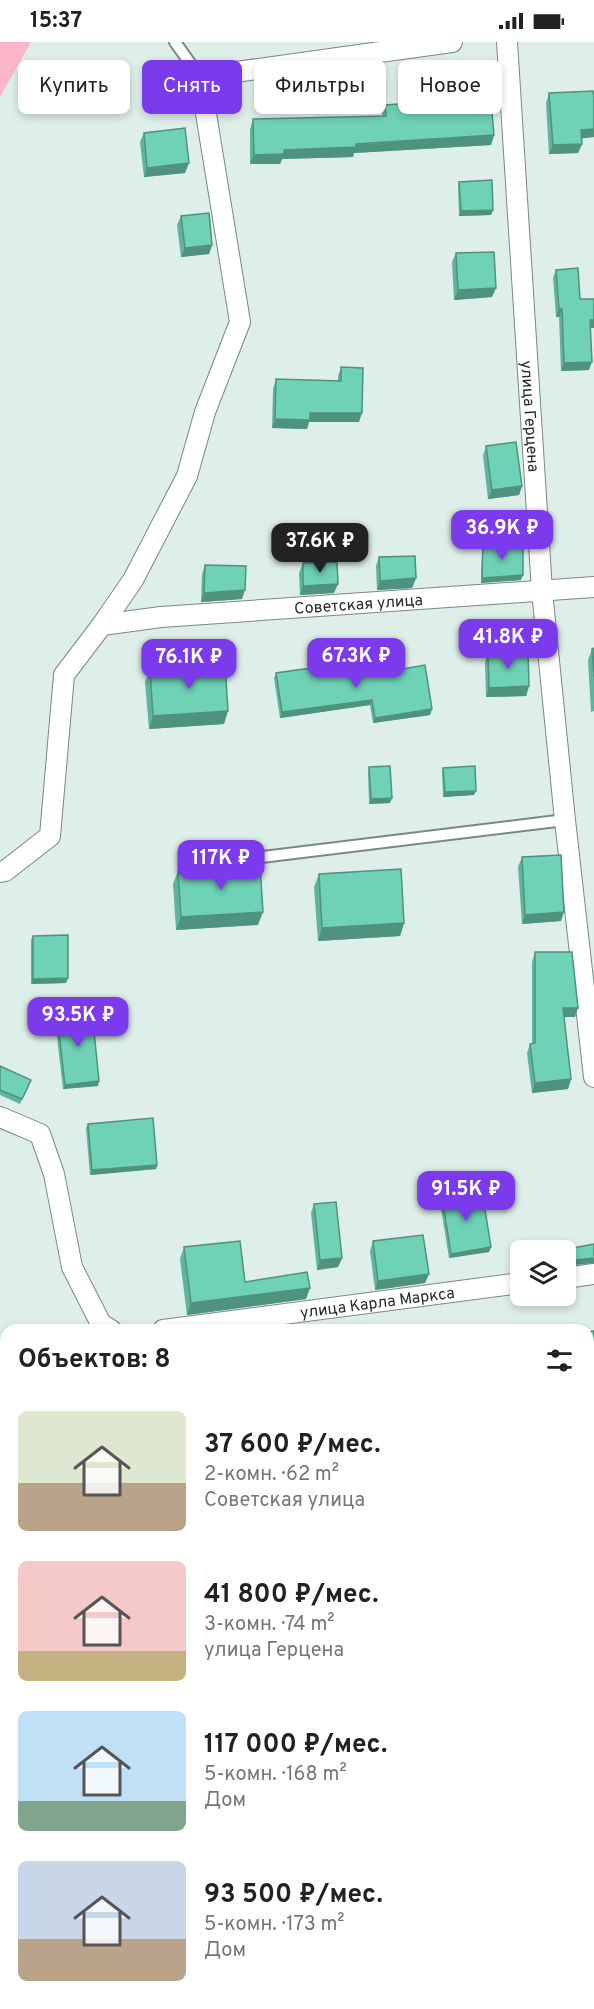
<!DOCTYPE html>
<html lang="ru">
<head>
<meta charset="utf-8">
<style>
	body { margin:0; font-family:Overpass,sans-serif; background:#f6f6f6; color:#222; height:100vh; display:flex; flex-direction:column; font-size:22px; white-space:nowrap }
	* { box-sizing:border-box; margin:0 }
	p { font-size:20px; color:#767676 }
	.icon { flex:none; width:33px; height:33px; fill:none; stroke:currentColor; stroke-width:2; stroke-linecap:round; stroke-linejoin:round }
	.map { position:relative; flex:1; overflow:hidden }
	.details { position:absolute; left:0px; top:1282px; width:594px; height:686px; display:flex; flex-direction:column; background:#fff; border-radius:18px 18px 0 0; box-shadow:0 3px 9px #0003 }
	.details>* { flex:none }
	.banner { position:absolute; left:18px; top:18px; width:558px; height:54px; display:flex; gap:12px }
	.tools { position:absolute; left:510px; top:1198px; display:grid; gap:12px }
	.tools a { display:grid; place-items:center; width:66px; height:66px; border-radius:9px; background:#fff; box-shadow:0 3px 9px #0003; font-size:30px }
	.price { position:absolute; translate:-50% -51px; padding:0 14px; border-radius:12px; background:#7c3aed; color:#fff; font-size:20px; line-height:39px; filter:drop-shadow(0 2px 3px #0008) }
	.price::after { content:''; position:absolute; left:50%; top:36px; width:18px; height:14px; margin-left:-9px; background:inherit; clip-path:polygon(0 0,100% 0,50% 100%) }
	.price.active { background:#222; color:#fff }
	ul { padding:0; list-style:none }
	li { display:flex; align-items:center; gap:18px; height:150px; padding:0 18px }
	li span { display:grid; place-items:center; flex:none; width:168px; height:120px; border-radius:9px; color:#555 }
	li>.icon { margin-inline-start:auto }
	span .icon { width:72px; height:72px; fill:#fffc; stroke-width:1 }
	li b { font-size:26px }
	h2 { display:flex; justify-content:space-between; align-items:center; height:72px; padding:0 18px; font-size:26px }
	.pill { padding:0 21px; border-radius:9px; background:#fff; box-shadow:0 3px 9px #0003; font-size:21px; line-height:54px }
	.pill.active { background:#7c3aed; color:#fff }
	.status { display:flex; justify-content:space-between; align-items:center; height:42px; padding:0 30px; background:#fff; direction:ltr }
	.status svg { height:16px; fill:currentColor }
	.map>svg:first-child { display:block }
	.green { fill:#fbb7c8 }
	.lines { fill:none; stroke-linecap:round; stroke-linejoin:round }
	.stream { stroke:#d9889e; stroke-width:8 }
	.service-casing { stroke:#7a8883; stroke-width:14 }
	.minor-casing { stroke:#7a8883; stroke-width:22 }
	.service { stroke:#fff; stroke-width:10 }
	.minor { stroke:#fff; stroke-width:20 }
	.wall { fill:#5fb49d }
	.shaded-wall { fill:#4e927f }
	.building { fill:#6fd1b6; stroke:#4e927f; stroke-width:1.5 }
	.labels { text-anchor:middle; stroke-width:4.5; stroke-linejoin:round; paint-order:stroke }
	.street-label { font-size:16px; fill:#252b29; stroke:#fff }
</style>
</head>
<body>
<div class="status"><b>15:37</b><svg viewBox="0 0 49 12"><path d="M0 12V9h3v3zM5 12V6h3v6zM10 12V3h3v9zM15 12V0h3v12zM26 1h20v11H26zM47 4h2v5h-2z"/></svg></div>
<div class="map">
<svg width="594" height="1967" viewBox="0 0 594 1967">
	<rect width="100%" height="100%" fill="#deeee9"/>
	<polygon class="green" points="0,0 31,0 0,55"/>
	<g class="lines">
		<g class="stream">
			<polyline points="0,1508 6,1511"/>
			<polyline points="257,1967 258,1962"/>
		</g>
		<g class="service-casing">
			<g id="service">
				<polyline points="175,0 200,35"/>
				<polyline points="205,822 565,778"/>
				<polyline points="405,1967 405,1962"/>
			</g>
		</g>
		<g class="minor-casing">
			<g id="minor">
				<path id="s1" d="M507 0 542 549 565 778 594 1035"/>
				<polyline points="102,583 133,538 187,434 205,370 240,280 200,35 452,0"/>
				<path id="s2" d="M0 830 5 829 50 794 64 633 102 583 161 575 594 545"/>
				<polyline points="0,1075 40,1092 54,1132 72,1225 101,1282 111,1288"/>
				<polyline points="566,1236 594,1232"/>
				<path id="s3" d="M163 1288 520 1241"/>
				<polyline points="588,1802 594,1802"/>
				<polyline points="485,1962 487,1967"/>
			</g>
		</g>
		<use href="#service" class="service"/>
		<use href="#minor" class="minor"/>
	</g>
	<g class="wall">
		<polygon points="549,51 594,56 594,95 581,96 582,102 578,111 549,112 546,61"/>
		<polygon points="460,52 494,93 491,103 354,111 353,115 282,117 280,122 250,122 250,87 253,77 382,75 382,72 385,63 458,59"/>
		<polygon points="144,91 185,131 144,135 140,100"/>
		<polygon points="459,140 493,168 491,173 459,174 458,144"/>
		<polygon points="181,174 212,203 209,212 181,215 177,183"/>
		<polygon points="456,211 492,255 454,258 452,220"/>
		<polygon points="556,228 580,257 594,257 594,286 590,286 589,328 561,329 559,275 556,275 553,236"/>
		<polygon points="341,325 359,380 309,380 307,387 272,386 273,347 276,337 338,339 338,334"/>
		<polygon points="486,404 522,444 519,453 488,457 483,414"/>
		<polygon points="483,502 521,538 481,541 482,507"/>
		<polygon points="379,515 416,536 412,546 377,548 376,524"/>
		<polygon points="303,521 334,551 300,553 299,531"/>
		<polygon points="205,523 242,557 201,560 202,532"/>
		<polygon points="594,606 594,669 591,670 588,618 592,607"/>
		<polygon points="488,611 529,644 526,654 486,655 485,620"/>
		<polygon points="150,627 224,682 149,687 145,640"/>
		<polygon points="348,629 385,630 432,667 430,673 373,681 370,663 280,676 274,636 276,631"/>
		<polygon points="369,725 390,761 369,762 368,730"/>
		<polygon points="443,726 474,753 443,755 442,731"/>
		<polygon points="522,815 561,879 522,882 518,825"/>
		<polygon points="178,829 258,883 176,888 173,842"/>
		<polygon points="319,832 404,881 400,894 318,899 314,845"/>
		<polygon points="33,894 66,941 31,942 31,898"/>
		<polygon points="535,910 575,975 564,975 571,1037 568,1047 532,1051 527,1011 530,1002 532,1002 532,920"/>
		<polygon points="57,973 98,1044 63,1047 55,978"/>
		<polygon points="0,1024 31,1038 20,1062 0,1053"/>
		<polygon points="88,1082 157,1123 156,1127 90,1133 86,1086"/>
		<polygon points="442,1155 491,1205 489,1210 449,1216 440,1160"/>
		<polygon points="314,1162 342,1216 338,1225 317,1228 311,1171"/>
		<polygon points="373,1199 425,1241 375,1248 370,1209"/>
		<polygon points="184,1205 245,1240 306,1257 187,1273 180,1217"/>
	</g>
	<g class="shaded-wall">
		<polygon points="594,87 594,95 577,97 581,88"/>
		<polygon points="494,93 491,103 354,111 353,115 282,117 280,122 250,122 254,113 284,108"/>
		<polygon points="582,102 578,111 549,112 553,103"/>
		<polygon points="189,121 185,131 144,135 147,126"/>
		<polygon points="493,168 491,173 459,174 461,169"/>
		<polygon points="212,203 209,212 181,215 185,206"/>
		<polygon points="496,246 492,255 454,258 458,248"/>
		<polygon points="559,267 562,267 559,275 556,275"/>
		<polygon points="590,278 594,278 594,286 587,286"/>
		<polygon points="592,320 589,328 561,329 564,321"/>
		<polygon points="310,371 362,371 359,380 309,380 307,387 272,386 275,377"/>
		<polygon points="522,444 519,453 488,457 492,448"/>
		<polygon points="523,533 521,538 481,541 482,536"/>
		<polygon points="416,536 412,546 377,548 380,539"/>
		<polygon points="338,542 334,551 300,553 303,544"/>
		<polygon points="245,548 242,557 201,560 204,551"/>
		<polygon points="529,644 526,654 486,655 489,646"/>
		<polygon points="372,658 370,663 280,676 282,670"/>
		<polygon points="432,667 430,673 373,681 375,676"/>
		<polygon points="228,669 224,682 149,687 153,674"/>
		<polygon points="476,749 474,753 443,755 445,750"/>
		<polygon points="392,756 390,761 369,762 371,757"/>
		<polygon points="263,870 258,883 176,888 181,875"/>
		<polygon points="564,870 561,879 522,882 525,873"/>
		<polygon points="404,881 400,894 318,899 322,886"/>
		<polygon points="68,936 66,941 31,942 33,937"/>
		<polygon points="563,966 578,966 575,975 560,975"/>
		<polygon points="571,1037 568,1047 532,1051 535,1041"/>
		<polygon points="99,1039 98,1044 63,1047 65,1043"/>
		<polygon points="157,1123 156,1127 90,1133 92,1128"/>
		<polygon points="491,1205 489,1210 449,1216 451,1212"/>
		<polygon points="342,1216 338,1225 317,1228 320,1218"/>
		<polygon points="594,1216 594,1221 566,1224 566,1219"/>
		<polygon points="429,1232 425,1241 375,1248 378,1239"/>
		<polygon points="310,1246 306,1257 187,1273 191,1261"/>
		<polygon points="588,1329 594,1329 594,1337 588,1338"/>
	</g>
	<g class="building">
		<polygon points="490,49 494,93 356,102 356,105 284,108 284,112 254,113 253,77 386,74 385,63 461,58 460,52"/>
		<polygon points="593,49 594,56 594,87 581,88 582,102 553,103 549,51"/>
		<polygon points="185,86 189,121 147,126 144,91"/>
		<polygon points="492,138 493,168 461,169 459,140"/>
		<polygon points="209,171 212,203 185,206 181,174"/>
		<polygon points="494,210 496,246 458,248 456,211"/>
		<polygon points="578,226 580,257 594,257 594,278 590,278 592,320 564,321 562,267 559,267 556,228"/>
		<polygon points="341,325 363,326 362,371 310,371 310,378 275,377 276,337 341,339"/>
		<polygon points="516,400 522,444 492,448 486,404"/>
		<polygon points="483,502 523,503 523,533 482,536"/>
		<polygon points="415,514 416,536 380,539 379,515"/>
		<polygon points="337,520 338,542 303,544 303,521"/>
		<polygon points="205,523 246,524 245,548 204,551"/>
		<polygon points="594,606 594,635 592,607"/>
		<polygon points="528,609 529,644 489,646 488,611"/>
		<polygon points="346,621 348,629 384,623 385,630 425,623 432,667 375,676 372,658 282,670 276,631"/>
		<polygon points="225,622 228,669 153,674 150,627"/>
		<polygon points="390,724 392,756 371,757 369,725"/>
		<polygon points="475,724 476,749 445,750 443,726"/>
		<polygon points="561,813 564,870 525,873 522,815"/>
		<polygon points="260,823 263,870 181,875 178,829"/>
		<polygon points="401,827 404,881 322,886 319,832"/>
		<polygon points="68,893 68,936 33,937 33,894"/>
		<polygon points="535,910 572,910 578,966 563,966 571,1037 535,1041 530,1002 535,1001"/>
		<polygon points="92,969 99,1039 65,1043 57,973"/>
		<polygon points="0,1024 31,1038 22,1057 0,1048"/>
		<polygon points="153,1076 157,1123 92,1128 88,1082"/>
		<polygon points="482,1149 491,1205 451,1212 442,1155"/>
		<polygon points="336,1160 342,1216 320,1218 314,1162"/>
		<polygon points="423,1193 429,1232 378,1239 373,1199"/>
		<polygon points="240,1199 245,1240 307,1230 310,1246 191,1261 184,1205"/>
		<polygon points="594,1202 594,1216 566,1219 566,1209 564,1209 563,1208"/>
		<polygon points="594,1289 594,1329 588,1329 588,1290"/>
	</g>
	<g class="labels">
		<g class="street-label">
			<text dy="6" stroke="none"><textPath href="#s1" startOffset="375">улица Герцена</textPath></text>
			<text dy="6" stroke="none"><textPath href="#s2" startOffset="544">Советская улица</textPath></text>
			<text dy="6" stroke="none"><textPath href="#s3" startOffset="216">улица Карла Маркса</textPath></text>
		</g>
	</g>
</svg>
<div class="tools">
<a><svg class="icon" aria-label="layers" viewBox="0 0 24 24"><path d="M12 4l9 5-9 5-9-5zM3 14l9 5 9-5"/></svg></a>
</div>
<b class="price" style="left:502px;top:519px">36.9K ₽</b>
<b class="price active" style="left:320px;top:532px">37.6K ₽</b>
<b class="price" style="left:508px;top:628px">41.8K ₽</b>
<b class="price" style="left:356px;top:647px">67.3K ₽</b>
<b class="price" style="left:189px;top:648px">76.1K ₽</b>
<b class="price" style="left:221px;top:849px">117K ₽</b>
<b class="price" style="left:78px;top:1006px">93.5K ₽</b>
<b class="price" style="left:466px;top:1180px">91.5K ₽</b>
<div class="banner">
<a class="pill">Купить</a>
<a class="pill active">Снять</a>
<a class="pill">Фильтры</a>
<a class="pill">Новое</a>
</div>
<section class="details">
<h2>Объектов: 8<svg class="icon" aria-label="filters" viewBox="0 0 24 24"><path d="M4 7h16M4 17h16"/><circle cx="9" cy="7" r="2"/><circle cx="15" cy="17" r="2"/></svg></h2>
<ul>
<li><span style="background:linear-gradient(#dfe7d0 60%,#b9a48a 0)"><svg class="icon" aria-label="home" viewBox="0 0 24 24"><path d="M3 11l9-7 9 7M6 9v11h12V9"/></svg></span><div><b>37 600 ₽/мес.</b><p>2-комн. · 62 m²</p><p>Советская улица</p></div></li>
<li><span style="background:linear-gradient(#f6c9c9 75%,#c2b280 0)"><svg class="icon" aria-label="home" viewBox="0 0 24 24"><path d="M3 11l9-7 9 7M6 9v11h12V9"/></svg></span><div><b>41 800 ₽/мес.</b><p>3-комн. · 74 m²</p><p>улица Герцена</p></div></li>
<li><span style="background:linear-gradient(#bfe0f5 75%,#7fa58c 0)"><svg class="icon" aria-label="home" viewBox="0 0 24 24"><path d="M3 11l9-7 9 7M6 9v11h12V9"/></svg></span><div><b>117 000 ₽/мес.</b><p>5-комн. · 168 m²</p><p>Дом</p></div></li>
<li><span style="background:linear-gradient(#c9d6e8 65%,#b9a48a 0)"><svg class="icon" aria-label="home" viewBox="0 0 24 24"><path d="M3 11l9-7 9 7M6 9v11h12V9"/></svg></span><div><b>93 500 ₽/мес.</b><p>5-комн. · 173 m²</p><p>Дом</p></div></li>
</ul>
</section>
</div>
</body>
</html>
